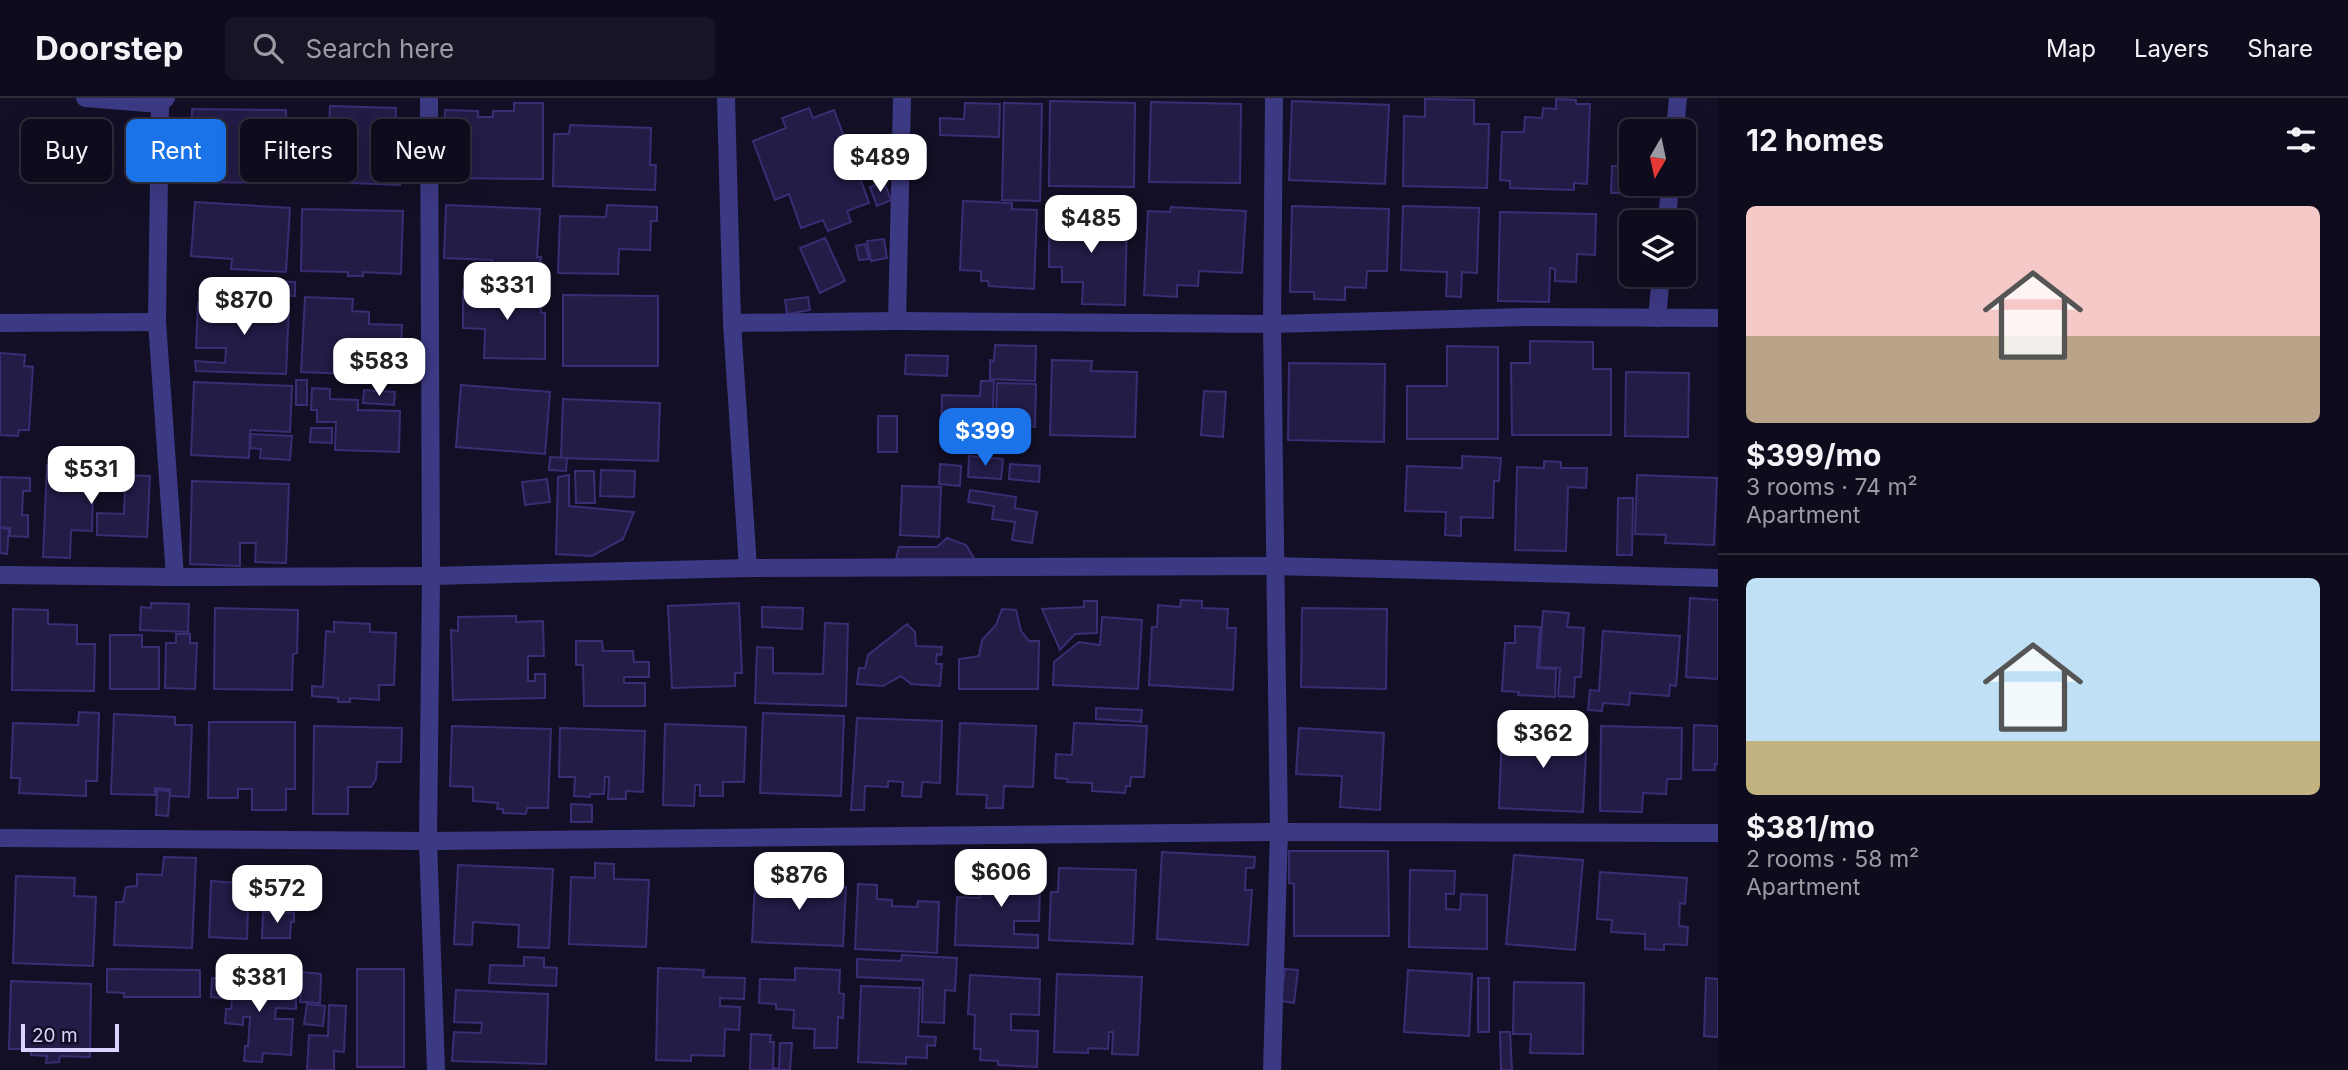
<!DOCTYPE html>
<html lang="en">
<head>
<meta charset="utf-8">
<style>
	body { margin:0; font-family:Inter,sans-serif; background:#171425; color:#f1f3f6; height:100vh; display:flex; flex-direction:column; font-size:26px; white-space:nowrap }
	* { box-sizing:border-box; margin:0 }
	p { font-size:23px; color:#9b9ba3 }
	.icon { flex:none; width:38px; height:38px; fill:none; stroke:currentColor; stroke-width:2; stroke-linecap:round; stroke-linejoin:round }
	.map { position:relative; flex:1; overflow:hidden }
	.drawer { display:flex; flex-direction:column; background:#0e0b1c; width:630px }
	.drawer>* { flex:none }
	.banner { position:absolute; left:21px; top:21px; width:665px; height:63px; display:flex; gap:14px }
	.needle { width:46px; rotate:189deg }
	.controls { position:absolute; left:1619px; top:21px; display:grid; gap:14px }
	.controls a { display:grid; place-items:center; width:77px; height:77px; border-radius:10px; background:#0e0b1c; box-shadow:0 7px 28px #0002,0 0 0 2px #2e2b3b; font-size:35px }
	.scale { position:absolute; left:21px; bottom:18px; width:98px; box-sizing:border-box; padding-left:7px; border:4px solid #d9d4ff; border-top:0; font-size:19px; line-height:24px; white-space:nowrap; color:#d9d4ff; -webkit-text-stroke:5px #130f26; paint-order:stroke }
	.price { position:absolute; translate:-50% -60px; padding:0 16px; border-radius:14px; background:#fff; color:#222; font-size:23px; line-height:46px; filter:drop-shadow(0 2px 4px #0008) }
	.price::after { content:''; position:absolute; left:50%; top:42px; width:21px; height:16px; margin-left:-10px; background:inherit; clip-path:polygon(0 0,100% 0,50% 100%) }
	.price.selected { background:#1a73e8; color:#fff }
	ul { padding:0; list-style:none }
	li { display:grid; align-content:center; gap:14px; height:371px; padding:0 28px }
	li+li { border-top:2px solid #2e2b3b }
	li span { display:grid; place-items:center; height:217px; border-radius:10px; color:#555 }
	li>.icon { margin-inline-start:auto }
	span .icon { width:126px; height:126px; fill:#fffc; stroke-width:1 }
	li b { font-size:30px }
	h2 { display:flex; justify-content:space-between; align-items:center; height:84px; padding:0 28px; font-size:30px }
	.tag { padding:0 24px; border-radius:10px; background:#0e0b1c; box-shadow:0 7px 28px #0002,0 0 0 2px #2e2b3b; font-size:24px; line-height:63px }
	.tag.selected { background:#1a73e8; color:#fff }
	header { display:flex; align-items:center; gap:42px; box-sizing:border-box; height:98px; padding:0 35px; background:#0e0b1c; border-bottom:2px solid #2e2b3b }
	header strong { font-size:33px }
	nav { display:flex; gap:38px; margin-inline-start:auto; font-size:24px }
	.search { width:490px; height:63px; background:#171425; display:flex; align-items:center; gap:18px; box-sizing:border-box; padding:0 24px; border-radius:10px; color:#9b9ba3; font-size:26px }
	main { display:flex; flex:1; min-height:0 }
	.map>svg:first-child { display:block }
	.building { fill:#241b47; stroke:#3b2d73; stroke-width:2 }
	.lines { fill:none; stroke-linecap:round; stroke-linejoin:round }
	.street { stroke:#3d3a85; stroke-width:18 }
</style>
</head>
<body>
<header>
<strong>Doorstep</strong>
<div class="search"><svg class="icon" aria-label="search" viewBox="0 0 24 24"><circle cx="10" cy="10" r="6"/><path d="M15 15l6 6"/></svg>Search here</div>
<nav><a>Map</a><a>Layers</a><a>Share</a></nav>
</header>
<main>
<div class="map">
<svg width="1718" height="972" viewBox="0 0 1718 972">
	<rect width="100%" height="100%" fill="#130f26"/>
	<g class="building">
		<polygon points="1425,1 1474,2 1474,26 1489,26 1487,90 1403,88 1404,18 1425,19"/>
		<polygon points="1556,1 1576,2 1576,6 1590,6 1587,86 1574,85 1574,92 1510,90 1510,83 1500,82 1502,34 1524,34 1525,19 1542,20 1543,10 1556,11"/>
		<polygon points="1050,3 1135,5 1134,89 1049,88"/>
		<polygon points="1292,3 1389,7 1385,86 1289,82"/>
		<polygon points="1151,4 1241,6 1240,85 1149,84"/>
		<polygon points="514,5 543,5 543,81 444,80 445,12 478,13 478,19 493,19 493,13 514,13"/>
		<polygon points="965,5 1000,6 999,39 940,37 940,20 964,21"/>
		<polygon points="1004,5 1042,6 1040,103 1002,102"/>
		<polygon points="330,8 396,10 395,36 401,37 400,87 303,83 305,32 329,32"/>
		<polygon points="809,10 813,20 834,12 848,49 856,46 866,71 858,74 869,105 847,113 851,124 828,133 823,122 801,130 789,96 775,102 753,43 786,30 782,20"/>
		<polygon points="192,11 286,12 285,85 191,84"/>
		<polygon points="570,27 651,30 650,67 656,67 655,92 553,88 554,36 569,36"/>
		<polygon points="1612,68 1623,68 1621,95 1611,95"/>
		<polygon points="884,83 891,102 877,108 870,89"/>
		<polygon points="963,103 1012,105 1012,111 1037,112 1034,191 989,188 988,183 981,183 981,173 960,172"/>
		<polygon points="195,104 290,110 286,174 231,171 232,161 191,158"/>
		<polygon points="446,107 540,111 537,159 541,159 540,175 491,173 492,162 444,160"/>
		<polygon points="607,107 657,109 657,123 651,123 650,152 619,151 618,176 558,175 560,118 606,119"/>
		<polygon points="1292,108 1389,111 1387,173 1367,173 1366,190 1345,189 1345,202 1314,201 1314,194 1290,194"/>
		<polygon points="1403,108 1479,110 1477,175 1462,174 1461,199 1446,198 1447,174 1401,172"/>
		<polygon points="1171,109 1246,113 1242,175 1199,173 1198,188 1177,187 1177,199 1144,197 1148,113 1170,114"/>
		<polygon points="302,111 403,113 401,176 363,174 363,178 348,178 348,174 301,173"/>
		<polygon points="1500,114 1596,116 1595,157 1577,156 1576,184 1555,183 1555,171 1550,170 1549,204 1498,203"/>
		<polygon points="1049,116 1127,118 1125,207 1082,206 1083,184 1062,184 1062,169 1049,169"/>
		<polygon points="825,140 845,183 820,195 800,150"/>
		<polygon points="884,141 887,160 871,163 867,143"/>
		<polygon points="865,146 869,161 859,162 856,148"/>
		<polygon points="250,182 295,184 295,198 257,197 257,192 250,192"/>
		<polygon points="463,192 541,193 541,215 545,215 545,261 484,260 485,231 463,230"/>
		<polygon points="563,197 658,198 658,268 563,268"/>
		<polygon points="305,199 353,201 352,213 369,214 369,226 402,227 400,278 301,274"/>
		<polygon points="808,199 810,212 787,216 785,202"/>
		<polygon points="198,205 289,208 286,276 196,273 195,263 225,265 226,250 196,250"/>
		<polygon points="1530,243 1593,244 1593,271 1611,271 1611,337 1512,337 1511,265 1530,265"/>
		<polygon points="995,247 1036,248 1035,283 990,281 990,262 994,263"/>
		<polygon points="1447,248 1498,249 1498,341 1407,341 1407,288 1447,288"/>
		<polygon points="0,255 25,257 24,268 33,269 29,332 19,332 18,338 0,337"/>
		<polygon points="906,257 948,258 947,278 905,276"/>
		<polygon points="1052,262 1092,263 1091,273 1137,274 1135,339 1050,337"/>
		<polygon points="1289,265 1385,266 1384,344 1288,342"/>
		<polygon points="1626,274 1689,275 1688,339 1625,338"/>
		<rect x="296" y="282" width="11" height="25"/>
		<polygon points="981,283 994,283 992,337 941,336 942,297 980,298"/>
		<polygon points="194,284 292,288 290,334 250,332 249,360 191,357"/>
		<polygon points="997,285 1036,286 1035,329 1024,328 1025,320 996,319"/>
		<polygon points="461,287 550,294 545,356 456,349"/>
		<polygon points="312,290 330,291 330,301 358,302 358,312 400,313 399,354 335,352 336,324 317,324 317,312 311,312"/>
		<polygon points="364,292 395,294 394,307 363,305"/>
		<polygon points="1204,293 1226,294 1223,339 1201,337"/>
		<polygon points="563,301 660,305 658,363 561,360"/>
		<rect x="878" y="318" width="19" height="36"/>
		<polygon points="999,324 1022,325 1022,339 998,338"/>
		<polygon points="311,330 332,330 332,345 310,344"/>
		<polygon points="251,336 292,338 290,362 260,360 261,351 250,350"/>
		<polygon points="969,358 1003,361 1001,381 968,379"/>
		<polygon points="1462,358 1501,360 1499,383 1494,383 1493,420 1461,419 1461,438 1445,437 1446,414 1405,413 1407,368 1462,370"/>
		<polygon points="550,359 567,360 566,373 549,372"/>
		<polygon points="1544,363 1561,364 1561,370 1587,370 1586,390 1568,389 1566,453 1515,452 1517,369 1544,370"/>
		<polygon points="940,366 961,368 960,388 939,386"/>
		<polygon points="1010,366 1040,368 1039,384 1009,381"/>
		<polygon points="47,367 116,370 116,377 150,378 147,439 97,437 97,415 124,416 125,392 93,390 92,433 71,432 70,460 43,459"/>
		<polygon points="601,372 635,373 634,399 600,398"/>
		<polygon points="575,373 594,373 595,405 576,405"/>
		<polygon points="569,377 569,408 634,414 623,441 592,458 556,456 558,379"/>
		<polygon points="1637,377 1717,380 1714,447 1665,445 1666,437 1635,436"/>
		<polygon points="0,379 30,380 30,393 23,393 22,417 28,417 28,439 10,438 10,430 0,429"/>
		<polygon points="547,381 550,404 525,407 522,384"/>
		<polygon points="192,383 289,386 286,465 255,464 256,445 240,445 240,468 190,466"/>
		<polygon points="902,388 941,389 939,439 900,437"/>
		<polygon points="970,392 1016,399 1015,410 1037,414 1032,445 1012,442 1015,424 992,421 994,408 968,404"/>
		<polygon points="1618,400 1633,400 1632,457 1617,457"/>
		<polygon points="0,430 9,431 7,456 0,455"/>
		<polygon points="947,440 966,447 975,462 896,461 899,449 937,449"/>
		<polygon points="1690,500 1718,502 1718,581 1686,579"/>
		<polygon points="1181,502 1202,503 1202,510 1228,511 1227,530 1236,530 1233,592 1149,587 1152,529 1157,529 1158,507 1180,509"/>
		<polygon points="1084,503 1097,503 1097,535 1075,536 1060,552 1042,511 1084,509"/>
		<polygon points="151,505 189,506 188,534 140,532 141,509 151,510"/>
		<polygon points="739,505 742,575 735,575 735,588 672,590 668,508"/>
		<polygon points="762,509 803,510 802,531 762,529"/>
		<polygon points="215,510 298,512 297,555 293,556 292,592 214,591"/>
		<polygon points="1302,510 1387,511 1386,591 1301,589"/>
		<polygon points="13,511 48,512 48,526 77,527 77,546 95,546 94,593 12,592"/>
		<polygon points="1002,511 1016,512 1021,533 1029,543 1039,543 1038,591 959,591 959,561 979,558 982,542 996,527"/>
		<polygon points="1543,513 1569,515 1567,529 1584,530 1581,579 1575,579 1574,599 1558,598 1560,570 1539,569"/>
		<polygon points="516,518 516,524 543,523 544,558 528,558 528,583 535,583 535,576 545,576 545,600 453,602 451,532 458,533 458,519"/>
		<polygon points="1102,519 1142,522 1138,591 1053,587 1054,564 1079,544 1100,547"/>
		<polygon points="334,524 370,526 370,534 396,535 394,587 379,587 379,602 350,600 350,604 338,604 338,600 312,598 312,588 323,589 326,533 334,534"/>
		<polygon points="825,525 848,526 846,608 755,605 757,549 773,550 773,575 823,576"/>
		<polygon points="907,526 915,534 916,548 942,549 941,557 937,556 936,566 942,566 940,588 911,586 901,578 883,588 857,586 859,570 865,570 868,557"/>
		<polygon points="1515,528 1540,529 1537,570 1556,571 1555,599 1518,597 1519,594 1502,593 1505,545 1515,545"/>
		<polygon points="1603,533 1680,538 1676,588 1670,587 1669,598 1630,595 1629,607 1603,605 1602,613 1588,612 1590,592 1599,593"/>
		<polygon points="176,536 190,536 190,545 197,545 195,591 165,590 166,545 176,545"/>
		<polygon points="110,537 142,537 142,549 159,549 159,591 110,591"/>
		<polygon points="576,543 602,543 603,553 633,553 634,564 649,564 649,579 624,579 624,585 645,585 645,608 584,608 583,567 576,567"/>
		<polygon points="1096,610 1142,612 1141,624 1096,621"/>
		<polygon points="79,614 99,615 97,683 86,683 86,698 19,695 20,680 11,680 13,625 78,627"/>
		<polygon points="763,615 844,618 841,698 760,695"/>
		<polygon points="114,616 175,619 175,627 192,627 189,699 170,698 170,691 155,690 155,697 111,696"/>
		<polygon points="857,620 942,623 940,685 922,684 921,699 902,698 903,684 888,683 888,689 865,688 864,712 851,712"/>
		<polygon points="209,624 295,624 295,691 286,691 286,712 252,712 252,691 238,691 238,700 208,700"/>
		<polygon points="960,625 1036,628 1033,689 1004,688 1003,710 986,710 987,697 957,696"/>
		<polygon points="1074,625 1147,628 1144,679 1131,679 1130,688 1126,688 1125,695 1092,693 1092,685 1067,684 1068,681 1055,680 1056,656 1072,657"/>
		<polygon points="665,626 746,629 744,684 723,684 723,698 700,698 700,687 695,687 694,708 663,707"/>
		<polygon points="1694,627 1718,628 1718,666 1715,666 1715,672 1693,672"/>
		<polygon points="314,628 402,630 401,664 377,664 376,681 371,689 348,689 348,716 313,716"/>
		<polygon points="452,628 551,631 548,710 527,710 526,716 503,715 503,711 497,711 498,705 473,703 473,689 450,688"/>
		<polygon points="1601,628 1682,630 1681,681 1667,681 1666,696 1643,695 1642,714 1600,713"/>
		<polygon points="560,630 645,633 643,694 626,693 626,701 608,701 609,679 605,679 604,696 590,696 590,699 574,698 575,679 559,679"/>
		<polygon points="1299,630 1384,635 1380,712 1340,709 1342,678 1296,676"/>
		<polygon points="1502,630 1587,633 1583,714 1499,710"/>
		<polygon points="157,692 170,693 168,718 156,717"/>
		<polygon points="571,706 592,707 592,724 571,724"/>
		<polygon points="1289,753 1388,753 1389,838 1294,838 1294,786 1289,785"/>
		<polygon points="1162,754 1255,759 1254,770 1246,770 1245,792 1252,792 1248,847 1157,841"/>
		<polygon points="1514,757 1583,762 1575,852 1506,846"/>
		<polygon points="164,759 196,760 192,850 114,847 116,804 123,804 126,789 137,788 137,776 162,777"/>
		<polygon points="996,764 1041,765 1039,823 1014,823 1014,836 1038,837 1038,850 955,847 957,799 980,800 980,786 995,787"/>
		<polygon points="595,765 614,766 614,781 649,782 646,849 569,846 571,779 595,780"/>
		<polygon points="458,767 553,771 549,850 518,849 519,827 473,824 472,847 454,846"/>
		<polygon points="1059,770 1136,772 1133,846 1049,842 1051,794 1058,794"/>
		<polygon points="272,771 291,772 289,813 248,811 247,841 209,839 211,783 254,786 254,780 271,781"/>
		<polygon points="1410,772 1455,773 1454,796 1446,796 1446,811 1460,812 1461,796 1487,797 1487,851 1409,849"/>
		<polygon points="1600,774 1687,780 1685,806 1680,805 1679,828 1688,829 1687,847 1664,846 1664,852 1645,851 1645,836 1611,834 1612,822 1597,821"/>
		<polygon points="772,777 822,778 822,788 846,789 843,848 752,844 755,785 772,786"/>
		<polygon points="16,778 75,780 74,798 96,799 93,868 13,865"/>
		<polygon points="858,786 877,787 877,801 892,802 892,808 917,809 918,803 939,804 937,855 855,851"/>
		<polygon points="263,814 294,815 294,824 291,824 290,840 262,840"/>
		<polygon points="902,857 957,860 955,893 945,892 944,925 922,924 923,882 857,879 857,861 901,863"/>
		<polygon points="524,859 544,860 544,869 557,870 556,888 489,885 490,867 524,868"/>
		<polygon points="658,870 704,872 703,879 745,880 744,901 720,900 720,908 740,909 739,932 725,931 724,958 691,957 691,963 656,962"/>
		<polygon points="795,870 840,872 839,895 844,896 843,920 838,919 837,950 814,950 815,931 793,930 794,912 776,911 776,906 759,905 760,881 795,882"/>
		<polygon points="107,871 200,872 200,899 124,899 124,895 107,894"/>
		<rect x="357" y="871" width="47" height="98"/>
		<polygon points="1285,871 1298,872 1294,905 1281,903"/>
		<polygon points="1408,872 1472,876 1469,938 1404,934"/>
		<polygon points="302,874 321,876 320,905 300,904"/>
		<polygon points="1057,876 1142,879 1138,957 1112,956 1113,934 1109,934 1108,951 1088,950 1088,955 1054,954"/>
		<polygon points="970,877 1040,881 1039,917 1011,916 1011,932 1038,933 1037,969 998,967 998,963 980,962 981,951 974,951 975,917 968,916"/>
		<polygon points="212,880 291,885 291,899 296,899 296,911 276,910 275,921 293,921 291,957 263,955 262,964 244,963 245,948 248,948 250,919 243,919 243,927 225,925 226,911 231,911 232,901 211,899"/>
		<rect x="1478" y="880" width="11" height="54"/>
		<polygon points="1706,880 1718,881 1718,939 1704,938"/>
		<polygon points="11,883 91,886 90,959 60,958 59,964 46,965 47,958 31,957 31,951 9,951"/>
		<polygon points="1514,884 1584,885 1583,956 1530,955 1531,936 1513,936"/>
		<polygon points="861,888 920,890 918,938 936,939 935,948 927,947 927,960 906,959 906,966 858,964"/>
		<polygon points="456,892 548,896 546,966 452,963 454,934 481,935 482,925 454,924"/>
		<polygon points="307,906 325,908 323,928 304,926"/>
		<polygon points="329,907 346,908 344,954 334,953 334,972 307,972 309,937 328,938"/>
		<polygon points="1500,934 1510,934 1512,972 1501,972"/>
		<polygon points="751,936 771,937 770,944 774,944 773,970 779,971 780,945 792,945 790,972 750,972"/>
	</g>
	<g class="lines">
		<g class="street">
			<polyline points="85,0 160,6"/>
			<polyline points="166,0 160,6 157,224 175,479"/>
			<polyline points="429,0 431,478 428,743 436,972"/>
			<polyline points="726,0 732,225 748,470"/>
			<polyline points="1675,33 1678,0"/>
			<polyline points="1667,124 1670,86"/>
			<polyline points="1657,220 1661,177"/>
			<polyline points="897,223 902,0"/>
			<polyline points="0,225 157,224"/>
			<polyline points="732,225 897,223 1272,226 1527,219 1718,220"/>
			<polyline points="0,477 175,479 431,478 748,470 1274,468 1718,480"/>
			<polyline points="0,740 428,743 1279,734 1718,735"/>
			<polyline points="1272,972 1279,734 1272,226 1274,0"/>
		</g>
	</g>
</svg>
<div class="controls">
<a><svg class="needle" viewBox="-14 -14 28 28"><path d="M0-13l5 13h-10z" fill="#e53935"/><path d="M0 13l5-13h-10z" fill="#9b9ba3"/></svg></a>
<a><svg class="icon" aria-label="layers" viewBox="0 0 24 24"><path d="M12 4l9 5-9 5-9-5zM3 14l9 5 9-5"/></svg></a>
</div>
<div class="scale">20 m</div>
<b class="price" style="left:880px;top:96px">$489</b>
<b class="price" style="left:1091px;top:157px">$485</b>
<b class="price" style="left:507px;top:224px">$331</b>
<b class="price" style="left:244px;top:239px">$870</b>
<b class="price" style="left:379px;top:300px">$583</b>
<b class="price selected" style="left:985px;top:370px">$399</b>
<b class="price" style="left:91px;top:408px">$531</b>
<b class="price" style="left:1543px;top:672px">$362</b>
<b class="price" style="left:1001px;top:811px">$606</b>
<b class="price" style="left:799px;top:814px">$876</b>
<b class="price" style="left:277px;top:827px">$572</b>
<b class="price" style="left:259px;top:916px">$381</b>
<div class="banner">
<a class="tag">Buy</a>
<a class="tag selected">Rent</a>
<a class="tag">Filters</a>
<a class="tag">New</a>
</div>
</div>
<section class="drawer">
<h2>12 homes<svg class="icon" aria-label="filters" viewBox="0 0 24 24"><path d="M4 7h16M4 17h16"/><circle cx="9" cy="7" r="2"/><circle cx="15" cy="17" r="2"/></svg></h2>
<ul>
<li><span style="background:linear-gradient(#f6c9c9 60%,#b9a48a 0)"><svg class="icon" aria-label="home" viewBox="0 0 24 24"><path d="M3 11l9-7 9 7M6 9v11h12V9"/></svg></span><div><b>$399/mo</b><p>3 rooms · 74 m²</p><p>Apartment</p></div></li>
<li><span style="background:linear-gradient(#bfe0f5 75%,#c2b280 0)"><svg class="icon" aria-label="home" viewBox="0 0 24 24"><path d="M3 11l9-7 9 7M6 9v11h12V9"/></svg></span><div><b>$381/mo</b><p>2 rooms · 58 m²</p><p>Apartment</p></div></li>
</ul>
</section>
</main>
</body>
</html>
